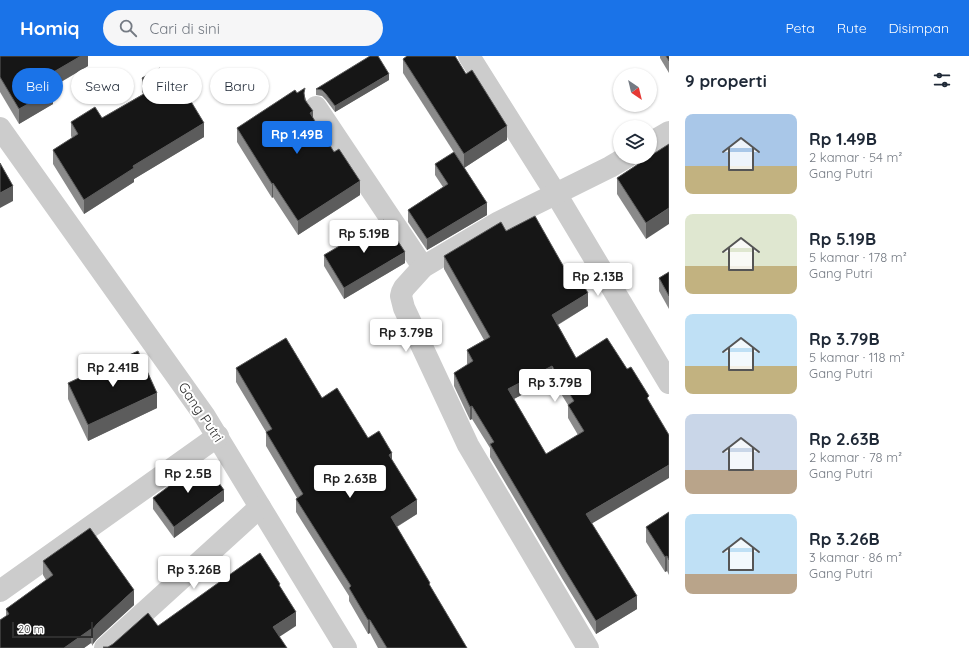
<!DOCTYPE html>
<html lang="id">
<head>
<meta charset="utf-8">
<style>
	body { margin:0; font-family:Quicksand,sans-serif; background:#f6f6f7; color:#1f2937; height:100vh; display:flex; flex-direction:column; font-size:15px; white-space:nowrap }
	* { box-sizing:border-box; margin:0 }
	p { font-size:13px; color:#747a83 }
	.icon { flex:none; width:22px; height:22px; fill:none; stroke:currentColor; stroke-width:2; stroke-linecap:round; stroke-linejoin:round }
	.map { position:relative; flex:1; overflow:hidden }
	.sheet { display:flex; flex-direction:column; background:#fff; width:300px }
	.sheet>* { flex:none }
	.banner { position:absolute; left:12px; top:12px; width:380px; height:36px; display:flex; gap:8px }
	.needle { width:26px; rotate:145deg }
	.fabs { position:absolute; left:613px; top:12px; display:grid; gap:8px }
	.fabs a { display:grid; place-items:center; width:44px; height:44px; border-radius:50%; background:#fff; box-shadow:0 1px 3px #0004; font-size:20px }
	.scale { position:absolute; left:12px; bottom:10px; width:81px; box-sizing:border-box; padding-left:4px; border:2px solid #2f2f2f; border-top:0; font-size:11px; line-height:14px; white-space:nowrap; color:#2f2f2f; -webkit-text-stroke:3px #fff; paint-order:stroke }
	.price { position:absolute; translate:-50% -34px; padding:0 9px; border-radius:4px; background:#fff; color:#222; font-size:13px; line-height:26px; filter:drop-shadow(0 1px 2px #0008) }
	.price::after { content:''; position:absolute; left:50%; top:24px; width:12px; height:9px; margin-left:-6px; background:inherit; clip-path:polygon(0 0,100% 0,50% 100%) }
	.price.selected { background:#1a73e8; color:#fff }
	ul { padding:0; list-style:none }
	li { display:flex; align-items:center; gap:12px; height:100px; padding:0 16px }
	li span { display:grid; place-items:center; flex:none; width:112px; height:80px; border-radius:8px; color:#555 }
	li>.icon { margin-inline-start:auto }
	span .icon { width:48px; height:48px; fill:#fffc; stroke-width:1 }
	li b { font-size:17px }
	h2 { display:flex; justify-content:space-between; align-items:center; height:48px; padding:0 16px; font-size:17px }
	.tag { padding:0 14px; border-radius:18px; background:#fff; box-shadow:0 1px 3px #0004; font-size:14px; line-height:36px }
	.tag.selected { background:#1a73e8; color:#fff }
	header { display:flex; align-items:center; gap:24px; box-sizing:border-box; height:56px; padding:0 20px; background:#1a73e8; color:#fff }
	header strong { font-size:19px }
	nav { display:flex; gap:22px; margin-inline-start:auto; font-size:14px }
	.search { width:280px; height:36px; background:#f6f6f7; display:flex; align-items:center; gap:10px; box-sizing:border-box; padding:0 14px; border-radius:22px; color:#747a83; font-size:15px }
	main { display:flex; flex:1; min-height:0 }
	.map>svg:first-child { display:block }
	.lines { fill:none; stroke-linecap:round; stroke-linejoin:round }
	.minor { stroke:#ccc; stroke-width:22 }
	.wall { fill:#8a8a8a; fill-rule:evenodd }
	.shaded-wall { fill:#5c5c5c }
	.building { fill:#161616; stroke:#5c5c5c; fill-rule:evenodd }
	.labels { text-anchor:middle; stroke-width:4; stroke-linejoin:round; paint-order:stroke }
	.street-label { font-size:14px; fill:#2f2f2f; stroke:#fff }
</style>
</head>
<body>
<header>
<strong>Homiq</strong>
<div class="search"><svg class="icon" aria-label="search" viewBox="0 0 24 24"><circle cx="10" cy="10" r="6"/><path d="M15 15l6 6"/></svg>Cari di sini</div>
<nav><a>Peta</a><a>Rute</a><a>Disimpan</a></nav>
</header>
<main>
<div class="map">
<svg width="669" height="592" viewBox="0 0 669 592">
	<rect width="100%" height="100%" fill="#fff"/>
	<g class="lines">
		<g class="minor">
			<polyline points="469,0 556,138 669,327"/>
			<polyline points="316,51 423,211"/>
			<polyline points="0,72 204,359 346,592"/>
			<polyline points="650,87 669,76"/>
			<polyline points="0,535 218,380"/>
			<polyline points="105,592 260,451"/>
			<polyline points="588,592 468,389 404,252 401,240 402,236 404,232 423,211 499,166 610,111 627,101"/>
		</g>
	</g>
	<g class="wall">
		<polygon points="0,0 88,0 88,10 51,32 53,48 19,68 0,36"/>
		<polygon points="660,0 669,0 669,17 660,2"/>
		<polygon points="403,3 466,18 507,84 464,112 403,17"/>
		<polygon points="142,22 204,81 134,123 134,126 84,158 53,108 53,94 72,82 71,80 71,66 102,62 143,38 142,36"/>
		<polygon points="389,24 335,56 326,44 322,40 316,39 316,33"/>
		<polygon points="297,37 305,41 313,62 360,139 298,179 273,141 272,142 237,86 237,72"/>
		<polygon points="669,88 646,183 617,138 617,122"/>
		<polygon points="435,108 487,159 427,194 408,166 408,154 443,131 435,119"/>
		<path d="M506 175 565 213 588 250 558 269 576 302 607 282 592 468 637 553 596 578 563 524 490 401V392L472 363 470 364 454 330V317L468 309 467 308V294L484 284 444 213V200ZM552 323 568 349V362L578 379 546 398 514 343Z"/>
		<polygon points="324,199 405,207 344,243 324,210"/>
		<polygon points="669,216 669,253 659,235 659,222"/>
		<polygon points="236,312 322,342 392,404 417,458 397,471 430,530 467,592 378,592 370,577 368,578 349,545 349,540 296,456 296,443 297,442 266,390 266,376 236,326"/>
		<polygon points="68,327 157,352 88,385 68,343"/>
		<polygon points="153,442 224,445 174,482 153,453"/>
		<polygon points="669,456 669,519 667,515 665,516 646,486 646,471"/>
		<polygon points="43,505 134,549 97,583 93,588 93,590 91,587 84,592 0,592 6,560 6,553 46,524 43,519"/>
	</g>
	<g class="shaded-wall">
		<polygon points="81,0 88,0 88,10 45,35 45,21"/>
		<polygon points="389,18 389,24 335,56 335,50"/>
		<polygon points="53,34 53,48 19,68 19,53"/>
		<polygon points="313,55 313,69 310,57"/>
		<polygon points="204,67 204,81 134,123 134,126 84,158 84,144 133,110"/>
		<polygon points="507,70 507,84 464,112 464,98"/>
		<polygon points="360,125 360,139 298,179 298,165"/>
		<polygon points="273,127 273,141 272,142 272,128"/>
		<polygon points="13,130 13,145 0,152 0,137"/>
		<polygon points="487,147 487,159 427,194 427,183"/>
		<polygon points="669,152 669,168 646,183 646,167"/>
		<polygon points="405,196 405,207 344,243 344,232"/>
		<polygon points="588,237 588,250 552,272 552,259"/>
		<polygon points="552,310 552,323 508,346 508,333"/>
		<polygon points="157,337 157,352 88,385 88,369"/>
		<polygon points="472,350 472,363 470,364 470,351"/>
		<polygon points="392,397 392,410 389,399"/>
		<polygon points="669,409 669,422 586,471 586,458"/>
		<polygon points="224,434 224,445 174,482 174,471"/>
		<polygon points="417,444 417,458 391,474 391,461"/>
		<polygon points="667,500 667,515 665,516 665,501"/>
		<polygon points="134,534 134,549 97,583 93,588 93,590 93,573 97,568"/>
		<polygon points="637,540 637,553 596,578 596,565"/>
		<polygon points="296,556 296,570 273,585 273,571"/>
		<polygon points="368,564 370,564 370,577 368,578"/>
		<polygon points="91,573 91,587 84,592 64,592"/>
	</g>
	<g class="building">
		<polygon points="0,0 81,0 45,21 53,34 19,53 0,21"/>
		<polygon points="370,0 378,0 389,18 335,50 326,38 322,34 316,33"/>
		<polygon points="407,0 455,0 466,18 472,14 507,70 464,98 403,3"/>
		<polygon points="666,0 669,0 669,5"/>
		<polygon points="160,12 164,19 172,14 204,67 133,110 134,112 84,144 53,94 78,78 71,66 95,51 102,62 149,35 142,22"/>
		<polygon points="305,32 304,37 305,44 313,55 310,57 334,96 339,93 360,125 298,165 273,127 272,128 237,72 295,34 297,37"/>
		<polygon points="669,88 669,152 646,167 617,122 649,101 650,101 650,100"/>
		<polygon points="454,96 487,147 427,183 408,154 448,128 435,108"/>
		<polygon points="0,107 13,130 0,137"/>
		<path d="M535 160 565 213 572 209 588 237 552 259 576 302 607 282 627 313 631 311 649 340 647 342 669 379V409L586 458 637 540 596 565 563 511 490 388 494 386 472 350 470 351 454 317 473 305 467 294 490 281 444 200 501 166 506 175ZM552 310 574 345 568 349 584 375 546 398 508 333Z"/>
		<polygon points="384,164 405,196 344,232 324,199"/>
		<polygon points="669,216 669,240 659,222"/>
		<polygon points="286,282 322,342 337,332 368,382 379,375 392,397 389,399 417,444 391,461 430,527 429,528 467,592 387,592 370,564 368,564 349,532 351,530 296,443 303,438 266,376 272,373 236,312"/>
		<polygon points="138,295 157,337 88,369 68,327"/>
		<polygon points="203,405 224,434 174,471 153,442"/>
		<polygon points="669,456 669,504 667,500 665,501 646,471"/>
		<polygon points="90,472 134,534 97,568 93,573 93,576 91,573 64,592 0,592 0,564 9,558 6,553 53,519 43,505"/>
		<polygon points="260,497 280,528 279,529 296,556 273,571 287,592 104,592 103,591 108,591 113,588 148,557 158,570"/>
	</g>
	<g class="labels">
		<g class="street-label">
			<text transform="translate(201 356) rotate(56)" y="5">Gang Putri</text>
		</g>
	</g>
</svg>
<div class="fabs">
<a><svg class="needle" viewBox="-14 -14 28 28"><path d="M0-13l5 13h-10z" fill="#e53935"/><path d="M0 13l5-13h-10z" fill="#747a83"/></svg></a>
<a><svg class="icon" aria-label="layers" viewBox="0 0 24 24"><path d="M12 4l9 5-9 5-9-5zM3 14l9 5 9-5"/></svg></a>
</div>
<div class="scale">20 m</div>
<b class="price selected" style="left:297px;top:99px">Rp 1.49B</b>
<b class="price" style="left:364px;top:198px">Rp 5.19B</b>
<b class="price" style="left:598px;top:241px">Rp 2.13B</b>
<b class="price" style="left:406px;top:297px">Rp 3.79B</b>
<b class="price" style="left:113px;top:332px">Rp 2.41B</b>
<b class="price" style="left:555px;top:347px">Rp 3.79B</b>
<b class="price" style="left:188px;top:438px">Rp 2.5B</b>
<b class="price" style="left:350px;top:443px">Rp 2.63B</b>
<b class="price" style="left:194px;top:534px">Rp 3.26B</b>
<div class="banner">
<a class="tag selected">Beli</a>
<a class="tag">Sewa</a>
<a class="tag">Filter</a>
<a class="tag">Baru</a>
</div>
</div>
<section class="sheet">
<h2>9 properti<svg class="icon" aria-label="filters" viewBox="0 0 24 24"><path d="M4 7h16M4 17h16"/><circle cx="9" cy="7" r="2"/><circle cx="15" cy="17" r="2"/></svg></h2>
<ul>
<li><span style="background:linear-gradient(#a9c7e8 65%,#c2b280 0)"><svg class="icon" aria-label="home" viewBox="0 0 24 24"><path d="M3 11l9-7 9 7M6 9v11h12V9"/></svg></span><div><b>Rp 1.49B</b><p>2 kamar · 54 m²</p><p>Gang Putri</p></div></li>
<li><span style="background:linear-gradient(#dfe7d0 65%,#c2b280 0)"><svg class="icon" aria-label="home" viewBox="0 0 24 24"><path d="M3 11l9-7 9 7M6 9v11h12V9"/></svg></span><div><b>Rp 5.19B</b><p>5 kamar · 178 m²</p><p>Gang Putri</p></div></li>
<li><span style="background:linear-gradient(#bfe0f5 65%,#c2b280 0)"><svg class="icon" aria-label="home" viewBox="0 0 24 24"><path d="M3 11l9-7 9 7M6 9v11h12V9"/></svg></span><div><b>Rp 3.79B</b><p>5 kamar · 118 m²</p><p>Gang Putri</p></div></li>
<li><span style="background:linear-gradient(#c9d6e8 70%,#b9a48a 0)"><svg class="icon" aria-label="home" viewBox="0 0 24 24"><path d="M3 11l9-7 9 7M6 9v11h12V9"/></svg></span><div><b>Rp 2.63B</b><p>2 kamar · 78 m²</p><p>Gang Putri</p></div></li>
<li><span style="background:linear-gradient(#bfe0f5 75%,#b9a48a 0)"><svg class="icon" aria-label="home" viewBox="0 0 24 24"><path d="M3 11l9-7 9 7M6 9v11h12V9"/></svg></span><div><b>Rp 3.26B</b><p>3 kamar · 86 m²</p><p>Gang Putri</p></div></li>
</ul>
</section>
</main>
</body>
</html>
